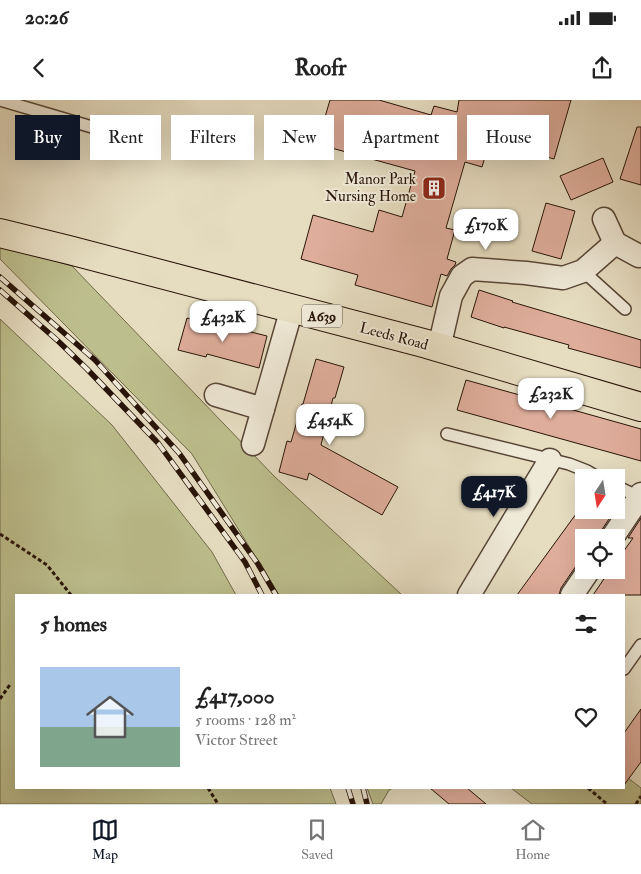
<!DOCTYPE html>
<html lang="en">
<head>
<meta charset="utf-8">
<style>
	body { margin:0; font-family:"IM FELL Double Pica",serif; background:#f2f2f2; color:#222; height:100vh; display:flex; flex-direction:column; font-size:19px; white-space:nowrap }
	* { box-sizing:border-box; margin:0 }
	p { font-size:16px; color:#767676 }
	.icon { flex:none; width:28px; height:28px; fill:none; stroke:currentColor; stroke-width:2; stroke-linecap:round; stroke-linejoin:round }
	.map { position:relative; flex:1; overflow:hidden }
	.drawer { position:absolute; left:15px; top:494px; width:610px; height:195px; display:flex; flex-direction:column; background:#fff; border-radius:0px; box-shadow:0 5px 20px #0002 }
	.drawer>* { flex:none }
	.top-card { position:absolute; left:15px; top:15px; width:611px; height:45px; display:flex; gap:10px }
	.needle { width:32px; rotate:192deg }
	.tools { position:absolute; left:575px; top:369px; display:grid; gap:10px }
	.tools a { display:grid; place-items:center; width:50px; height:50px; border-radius:0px; background:#fff; box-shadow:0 5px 20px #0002; font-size:25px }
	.price { position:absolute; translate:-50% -42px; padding:0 11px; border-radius:10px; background:#fff; color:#222; font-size:16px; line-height:32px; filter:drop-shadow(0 1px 2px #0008) }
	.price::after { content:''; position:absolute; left:50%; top:30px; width:15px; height:11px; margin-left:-8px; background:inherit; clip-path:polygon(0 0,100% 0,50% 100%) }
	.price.active { background:#111827; color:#fff }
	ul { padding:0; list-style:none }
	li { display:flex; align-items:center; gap:15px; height:125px; padding:0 25px }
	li+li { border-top:1px solid #e0e0e0 }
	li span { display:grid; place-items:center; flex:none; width:140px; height:100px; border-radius:0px; color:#555 }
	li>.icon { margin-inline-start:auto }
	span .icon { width:60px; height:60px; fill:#fffc; stroke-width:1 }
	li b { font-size:21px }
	h2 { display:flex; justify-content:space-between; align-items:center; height:60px; padding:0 25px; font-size:21px }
	.tag { padding:0 18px; border-radius:0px; background:#fff; box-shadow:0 5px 20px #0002; font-size:18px; line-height:45px }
	.tag.active { background:#111827; color:#fff }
	.status { display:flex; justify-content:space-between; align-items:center; height:35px; padding:0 25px; background:#fff; direction:ltr }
	.status svg { height:14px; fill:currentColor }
	header { display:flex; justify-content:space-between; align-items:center; height:65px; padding:0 25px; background:#fff; font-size:22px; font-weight:800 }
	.tab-bar { display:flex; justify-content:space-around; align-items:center; height:70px; border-top:1px solid #e0e0e0; background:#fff; font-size:14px; color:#767676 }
	.tab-bar a { display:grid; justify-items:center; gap:2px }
	.tab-bar .active { color:#111827 }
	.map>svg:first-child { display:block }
	.green { fill:#bdbe8d; stroke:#72694a }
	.building { fill:#dfad9b; stroke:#281408 }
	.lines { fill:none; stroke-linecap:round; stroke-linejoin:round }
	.service-casing { stroke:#584636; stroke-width:14 }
	.minor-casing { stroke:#584636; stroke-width:25 }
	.primary-casing { stroke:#281408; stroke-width:30 }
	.path { stroke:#281408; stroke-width:3; stroke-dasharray:4 2.5; stroke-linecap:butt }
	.service { stroke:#efe9d7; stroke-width:11 }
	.minor { stroke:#efe9d7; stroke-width:22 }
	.primary { stroke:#e6ddc1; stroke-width:28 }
	.rail-casing { stroke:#281408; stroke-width:5.5 }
	.rail { stroke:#efe9d7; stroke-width:4; stroke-dasharray:11; stroke-linecap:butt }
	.labels { text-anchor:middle; stroke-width:4; stroke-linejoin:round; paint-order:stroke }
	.shield { fill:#efe9d7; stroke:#645446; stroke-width:1 }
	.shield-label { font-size:14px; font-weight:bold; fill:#281408 }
	.poi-label { font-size:15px; fill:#281408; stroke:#efe9d7; text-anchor:end }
	.street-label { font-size:15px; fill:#281408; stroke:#efe9d7 }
</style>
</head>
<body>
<div class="status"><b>20:26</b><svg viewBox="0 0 49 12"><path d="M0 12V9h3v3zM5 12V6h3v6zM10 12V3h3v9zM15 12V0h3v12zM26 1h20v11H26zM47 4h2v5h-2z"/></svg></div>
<header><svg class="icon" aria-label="back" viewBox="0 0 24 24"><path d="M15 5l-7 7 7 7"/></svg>Roofr<svg class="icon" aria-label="share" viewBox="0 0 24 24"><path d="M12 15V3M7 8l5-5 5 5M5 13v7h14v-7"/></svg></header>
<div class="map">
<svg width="641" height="704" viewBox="0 0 641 704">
	<rect width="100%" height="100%" fill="#e6ddc1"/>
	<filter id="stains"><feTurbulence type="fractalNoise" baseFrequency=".004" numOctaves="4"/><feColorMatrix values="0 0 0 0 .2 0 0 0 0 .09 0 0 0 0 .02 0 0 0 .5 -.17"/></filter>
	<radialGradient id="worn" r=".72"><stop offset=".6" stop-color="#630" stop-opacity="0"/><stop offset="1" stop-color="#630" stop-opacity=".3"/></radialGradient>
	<g class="green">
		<polygon points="0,145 72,166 274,376 402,495 279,495 192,354 0,159"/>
		<polygon points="0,219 112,325 212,452 236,495 16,495 16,688 330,688 336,704 0,704"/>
		<polygon points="624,675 641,688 641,704 532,704 511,688 624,688"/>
		<polygon points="367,688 393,688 389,690 381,704 373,704"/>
	</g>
	<g class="building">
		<polygon points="330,0 379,0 431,15 434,6 457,12 459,0 571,0 554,59 490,40 482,67 465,62 446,128 455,130 447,159 456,162 455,165 451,169 447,176 441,174 432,207 355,185 358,175 301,159 313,115 373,132 379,110 402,117 415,71 317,44"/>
		<polygon points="637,27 641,27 641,85 620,79"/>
		<polygon points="603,58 613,82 571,100 560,76"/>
		<polygon points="546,103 575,111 561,159 532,151"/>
		<polygon points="479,190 513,201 512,202 641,240 641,268 568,248 569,245 504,227 504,228 471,217"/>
		<polygon points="187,218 238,232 239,229 267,236 259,268 207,254 206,257 178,250"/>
		<polygon points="316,259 344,267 335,298 333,298 321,345 398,387 382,415 309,373 307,380 279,372 287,341 291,342 302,304 303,304"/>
		<polygon points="466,280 641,329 641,361 457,310"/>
		<polygon points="584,403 584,410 615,410 601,431 599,438 584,438 584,458 578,463 561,488 559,495 517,495"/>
		<polygon points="641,418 641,495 593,495 610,470 616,470 616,462 633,438 628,438"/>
		<polygon points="641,609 641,662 624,685 624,633"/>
		<polygon points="430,688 467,688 486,704 449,704"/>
	</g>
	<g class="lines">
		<g class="service-casing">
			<g id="service">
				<polyline points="0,0 92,27"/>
				<polyline points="583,171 625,209"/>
				<polyline points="447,334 569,364 587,371 599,378"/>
				<polyline points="616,386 641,398"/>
				<polyline points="624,569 641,545"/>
			</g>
		</g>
		<g class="minor-casing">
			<g id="minor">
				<polyline points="604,119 615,143 639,156"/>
				<polyline points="439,248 451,196 462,176 472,169 526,173 563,178 583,171 615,143"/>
				<polyline points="216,295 263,309"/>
				<polyline points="253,344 292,208"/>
				<polyline points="612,438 639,398 641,394"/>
				<polyline points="469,495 550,360"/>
				<polyline points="572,495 589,470"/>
			</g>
		</g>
		<g class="primary-casing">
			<polyline id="primary" points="0,133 69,150 427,244 641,307"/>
		</g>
		<g class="path">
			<polyline points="0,434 47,465 71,495"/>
			<polyline points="0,599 11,583"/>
			<polyline points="208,688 218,704"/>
			<polyline points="588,688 607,704"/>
			<polyline points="636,704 641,696"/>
		</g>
		<use href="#service" class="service"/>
		<use href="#minor" class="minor"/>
		<use href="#primary" class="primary"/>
		<g class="rail-casing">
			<g id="rail">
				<polyline points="0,177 95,260 179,353 258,464 276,495"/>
				<polyline points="0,190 58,241 87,269 158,343 245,462 262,495"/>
				<polyline points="348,688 353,704"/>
				<polyline points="363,688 367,704"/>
			</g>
		</g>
		<use href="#rail" class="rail"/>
	</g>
	<defs>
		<g id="building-square" transform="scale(1.25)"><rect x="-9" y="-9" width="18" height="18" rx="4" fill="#8f2418" stroke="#efe9d7"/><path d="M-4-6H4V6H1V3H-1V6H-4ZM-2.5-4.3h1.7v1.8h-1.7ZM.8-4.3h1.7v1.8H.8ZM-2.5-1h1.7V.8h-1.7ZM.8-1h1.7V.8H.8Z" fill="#fff"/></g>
	</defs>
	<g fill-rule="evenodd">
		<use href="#building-square" x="434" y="88"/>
	</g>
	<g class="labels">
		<rect class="shield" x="302" y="204.5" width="40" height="23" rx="4"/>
		<g class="shield-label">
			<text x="322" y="221">A639</text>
		</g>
		<g class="poi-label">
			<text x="416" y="84">Manor Park<tspan x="416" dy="17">Nursing Home</tspan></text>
		</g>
		<g class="street-label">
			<text transform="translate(394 236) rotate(15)" y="5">Leeds Road</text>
		</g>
	</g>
	<rect width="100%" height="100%" filter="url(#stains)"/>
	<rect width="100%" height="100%" fill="url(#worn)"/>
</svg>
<div class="tools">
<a><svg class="needle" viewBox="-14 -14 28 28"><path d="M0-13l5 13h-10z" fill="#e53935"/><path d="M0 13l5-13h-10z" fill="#767676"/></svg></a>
<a><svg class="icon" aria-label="locate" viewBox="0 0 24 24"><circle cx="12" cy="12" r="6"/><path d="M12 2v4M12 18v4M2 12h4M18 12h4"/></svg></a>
</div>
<b class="price" style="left:486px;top:151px">£170K</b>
<b class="price" style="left:223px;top:243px">£432K</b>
<b class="price" style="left:551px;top:320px">£232K</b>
<b class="price" style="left:330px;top:346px">£454K</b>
<b class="price active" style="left:494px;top:418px">£417K</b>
<div class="top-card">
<a class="tag active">Buy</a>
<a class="tag">Rent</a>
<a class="tag">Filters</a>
<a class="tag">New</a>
<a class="tag">Apartment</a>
<a class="tag">House</a>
</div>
<section class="drawer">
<h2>5 homes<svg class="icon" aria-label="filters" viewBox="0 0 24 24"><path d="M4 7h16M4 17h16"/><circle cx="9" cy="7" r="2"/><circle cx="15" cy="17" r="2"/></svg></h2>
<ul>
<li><span style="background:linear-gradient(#a9c7e8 60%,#7fa58c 0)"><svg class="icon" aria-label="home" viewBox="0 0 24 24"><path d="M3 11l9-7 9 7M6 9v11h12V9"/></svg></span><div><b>£417,000</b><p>5 rooms · 128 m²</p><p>Victor Street</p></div><svg class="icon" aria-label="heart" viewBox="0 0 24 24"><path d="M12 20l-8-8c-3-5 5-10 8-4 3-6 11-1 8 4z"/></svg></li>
</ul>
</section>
</div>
<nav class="tab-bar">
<a class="active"><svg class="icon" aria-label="map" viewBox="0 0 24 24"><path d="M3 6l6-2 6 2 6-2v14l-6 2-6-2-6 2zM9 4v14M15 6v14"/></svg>Map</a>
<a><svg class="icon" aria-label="saved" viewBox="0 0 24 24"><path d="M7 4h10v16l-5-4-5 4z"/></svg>Saved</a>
<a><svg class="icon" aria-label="home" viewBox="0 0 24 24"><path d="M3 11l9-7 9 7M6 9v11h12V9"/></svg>Home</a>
</nav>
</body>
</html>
